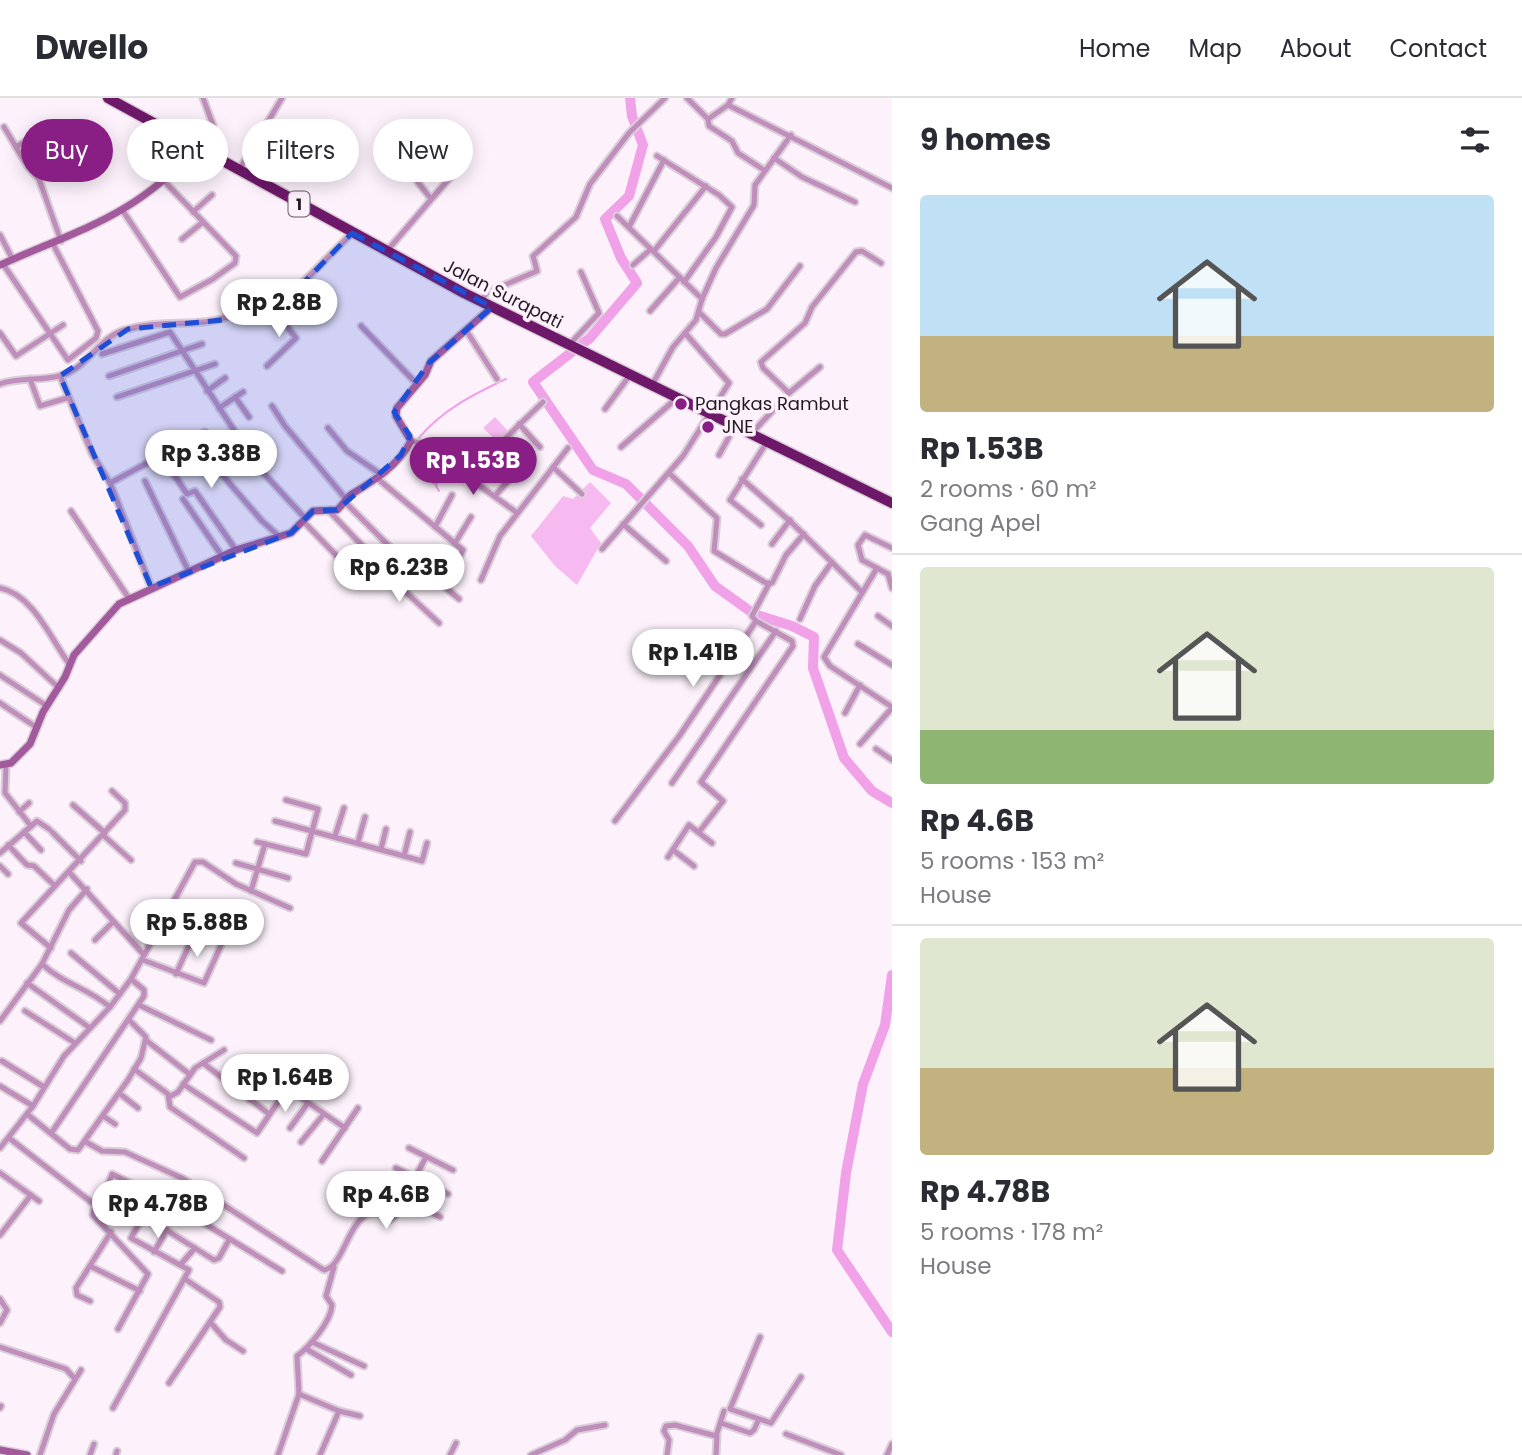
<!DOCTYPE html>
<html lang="en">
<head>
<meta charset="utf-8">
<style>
	body { margin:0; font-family:Poppins,sans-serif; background:#f7f7f7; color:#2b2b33; height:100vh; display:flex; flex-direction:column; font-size:26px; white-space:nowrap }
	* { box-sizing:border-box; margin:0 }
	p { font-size:23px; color:#7c7c81 }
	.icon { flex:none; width:38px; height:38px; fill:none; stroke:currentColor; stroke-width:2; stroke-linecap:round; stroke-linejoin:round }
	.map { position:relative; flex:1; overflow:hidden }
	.details { display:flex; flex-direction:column; background:#fff; width:630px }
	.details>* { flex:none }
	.banner { position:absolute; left:21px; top:21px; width:665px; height:63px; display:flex; gap:14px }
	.price { position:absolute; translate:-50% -60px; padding:0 16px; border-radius:24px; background:#fff; color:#222; font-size:23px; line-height:46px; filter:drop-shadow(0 2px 4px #0008) }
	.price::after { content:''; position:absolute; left:50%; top:42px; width:21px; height:16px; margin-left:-10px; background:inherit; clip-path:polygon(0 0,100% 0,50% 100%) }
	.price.active { background:#891f85; color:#fff }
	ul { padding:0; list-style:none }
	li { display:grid; align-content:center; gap:14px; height:371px; padding:0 28px }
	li+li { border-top:2px solid #e1e1e2 }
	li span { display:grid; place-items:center; height:217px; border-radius:7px; color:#555 }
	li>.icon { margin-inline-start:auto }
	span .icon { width:126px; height:126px; fill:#fffc; stroke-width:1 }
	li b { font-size:30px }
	h2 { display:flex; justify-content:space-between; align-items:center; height:84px; padding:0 28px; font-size:30px }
	.pill { padding:0 24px; border-radius:32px; background:#fff; box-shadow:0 4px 18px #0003; font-size:24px; line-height:63px }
	.pill.active { background:#891f85; color:#fff }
	header { display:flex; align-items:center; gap:42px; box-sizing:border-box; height:98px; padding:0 35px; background:#fff; border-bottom:2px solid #e1e1e2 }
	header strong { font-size:33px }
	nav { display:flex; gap:38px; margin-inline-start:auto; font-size:24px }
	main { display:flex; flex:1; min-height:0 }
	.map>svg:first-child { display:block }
	.green { fill:#f7baf0 }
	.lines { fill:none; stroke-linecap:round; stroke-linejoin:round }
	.stream { stroke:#f0a1e8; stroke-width:2 }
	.river { stroke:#f0a1e8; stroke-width:10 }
	.street-casing { stroke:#dacfd9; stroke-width:9 }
	.secondary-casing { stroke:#dacfd9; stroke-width:10 }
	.highway-casing { stroke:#dacfd9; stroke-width:13 }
	.street { stroke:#c08ebb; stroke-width:5 }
	.secondary { stroke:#a25a9d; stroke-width:7 }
	.highway { stroke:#6e186a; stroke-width:10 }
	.marked { fill:#1d4ed8; fill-opacity:0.2; stroke:#1d4ed8; stroke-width:5; stroke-dasharray:14 9; stroke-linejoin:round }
	.poi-dot { fill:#891f85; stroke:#fdf2fc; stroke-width:2.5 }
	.labels { text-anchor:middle; stroke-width:7; stroke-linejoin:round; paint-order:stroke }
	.shield { fill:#fdf2fc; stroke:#655b64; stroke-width:2 }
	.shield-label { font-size:16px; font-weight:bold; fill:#241a23 }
	.street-label { font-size:18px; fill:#241a23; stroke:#fdf2fc }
	.poi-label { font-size:18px; fill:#241a23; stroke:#fdf2fc; text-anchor:start }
</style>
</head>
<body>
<header>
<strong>Dwello</strong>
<nav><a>Home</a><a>Map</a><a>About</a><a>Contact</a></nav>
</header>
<main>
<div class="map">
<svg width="892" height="1357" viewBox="0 0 892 1357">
	<rect width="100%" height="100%" fill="#fdf2fc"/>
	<g class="green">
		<polygon points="495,319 509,334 498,344 483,330"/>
		<polygon points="430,354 442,363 435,388 414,370"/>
		<polygon points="590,384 611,405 590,430 601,445 577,487 555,468 531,438 563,398 573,401"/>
	</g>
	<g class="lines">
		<g class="stream">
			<path d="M418 341C442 312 472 297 506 281"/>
			<polyline points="439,393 436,388 443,364"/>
		</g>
		<g class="river">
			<polyline points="630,0 632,18 643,47 629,98 605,121 621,160 637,185 590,240 533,284 593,372 626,386 688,448 715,488 754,516 792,528 814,539 813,570 844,660 872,693 892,705"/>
			<polyline points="892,877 885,927 863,986 846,1075 837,1152 892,1234"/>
		</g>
		<g class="street-casing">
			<g id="street">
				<polyline points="687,0 708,21 709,28 732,43 738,55 764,72"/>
				<polyline points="728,7 892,90"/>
				<polyline points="708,21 728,7 732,0"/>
				<polyline points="4,29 28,69 39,81 61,143"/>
				<polyline points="198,48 213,27 203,0"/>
				<polyline points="16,49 41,34"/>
				<polyline points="657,58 719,97 732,109 716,139 684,184"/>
				<polyline points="774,60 802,79 855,104"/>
				<polyline points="429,62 417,83 431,101"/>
				<polyline points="239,72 282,0"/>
				<polyline points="123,113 180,199 213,181 235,165 236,158 164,83"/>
				<polyline points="193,114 212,97"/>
				<polyline points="617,118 702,201"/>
				<polyline points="629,129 664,62"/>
				<polyline points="0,137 13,162"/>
				<polyline points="182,141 203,124"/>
				<polyline points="654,153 706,88"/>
				<polyline points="386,154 466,61"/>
				<polyline points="3,166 68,262 96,240 98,233 53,146"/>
				<polyline points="633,167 651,151"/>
				<polyline points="307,182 322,196"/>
				<polyline points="482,203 486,195 537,173 533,158 576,119 590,86 629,35 665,0"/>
				<polyline points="284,205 300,223"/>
				<polyline points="650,213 680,179"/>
				<polyline points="699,214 721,236 725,236 767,211 800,168"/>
				<polyline points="264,223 352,135"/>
				<polyline points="361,228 416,285"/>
				<polyline points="466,232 497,281"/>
				<polyline points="0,235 16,258 63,227"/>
				<polyline points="569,247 599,215 581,174"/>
				<polyline points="102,256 170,234 258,369 305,420"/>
				<polyline points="267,268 296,240 275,213"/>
				<polyline points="60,278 92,356 110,385 151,489"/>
				<polyline points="109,278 202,246"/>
				<polyline points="30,281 40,308 67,300"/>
				<path d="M0 286C19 279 40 283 59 278 86 272 98 240 124 232 180 215 227 243 267 187L287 202"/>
				<polyline points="652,287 673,249 696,222 702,201 716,170 754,107 755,87 791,37"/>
				<polyline points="207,293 225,280"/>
				<polyline points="789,295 763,270 761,264 805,225 812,209 856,154 862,153 881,165"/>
				<polyline points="117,299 215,266"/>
				<polyline points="235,299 249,319"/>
				<polyline points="272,308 285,328 346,401"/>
				<polyline points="219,310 243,294"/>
				<polyline points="605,311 630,277"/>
				<polyline points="519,326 540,349"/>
				<polyline points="328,330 347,353 382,377"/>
				<polyline points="751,336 789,295 820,269"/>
				<polyline points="411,343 420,345 516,414"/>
				<polyline points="621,349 677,300"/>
				<polyline points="200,351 262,423 280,439"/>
				<polyline points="169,352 177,364 171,372 187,396 195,393 236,452"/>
				<polyline points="719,357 735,328"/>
				<polyline points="553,369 582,396"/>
				<polyline points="669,375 717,420 714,453 766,485 772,485 786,457 804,436"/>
				<polyline points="378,381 463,452 452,472"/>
				<polyline points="742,381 792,425 862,494"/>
				<polyline points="145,383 189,474"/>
				<polyline points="110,385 205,334"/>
				<polyline points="495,398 514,376 491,354 543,304"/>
				<polyline points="183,401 222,458"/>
				<polyline points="345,404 392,451 401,452 459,501"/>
				<polyline points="71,413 128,499"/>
				<polyline points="330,414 377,463"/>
				<polyline points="303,423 358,480"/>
				<polyline points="623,426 666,463"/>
				<polyline points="761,427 730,402 767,344"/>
				<polyline points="435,429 452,397"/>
				<polyline points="455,445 471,419"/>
				<polyline points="772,446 790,422"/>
				<polyline points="392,451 382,468 383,473 439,525"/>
				<polyline points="602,451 683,358 729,285 685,235"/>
				<polyline points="877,470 824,559 830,568 892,609"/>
				<polyline points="888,476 862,462 858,447 865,437 892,450"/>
				<polyline points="888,476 892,490"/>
				<polyline points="481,482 500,438 568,350"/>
				<path d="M0 490C34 497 51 542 70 567"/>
				<polyline points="878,518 892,528"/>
				<polyline points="800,521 815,488 832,464"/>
				<polyline points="0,542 21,555 59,590"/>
				<polyline points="858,546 892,567"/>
				<polyline points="0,577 47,608"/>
				<polyline points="0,605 36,629"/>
				<polyline points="845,615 860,587"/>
				<polyline points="860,646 892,610"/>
				<polyline points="876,651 892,662"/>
				<polyline points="6,667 5,695 31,728"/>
				<polyline points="672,685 776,533"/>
				<polyline points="73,707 105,735"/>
				<polyline points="19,714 29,705"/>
				<polyline points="275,723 422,763 427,745"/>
				<polyline points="615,723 680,637 756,523 752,518 769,486"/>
				<polyline points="24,734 41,752"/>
				<polyline points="52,734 81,763"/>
				<polyline points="699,734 723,703 701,684 793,548 792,543 756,523"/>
				<polyline points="103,737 131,762"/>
				<polyline points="335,738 344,710"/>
				<polyline points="257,744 306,756 318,711 286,702"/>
				<polyline points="358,744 365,719"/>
				<polyline points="8,747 27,767 34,768 54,787"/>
				<polyline points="381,751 386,731"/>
				<polyline points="673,752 694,768"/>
				<polyline points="0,755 37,723 49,731"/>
				<polyline points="404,758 410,734"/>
				<polyline points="668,759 689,727 712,745"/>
				<polyline points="236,765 288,780"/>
				<polyline points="0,768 8,776"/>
				<polyline points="69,774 144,857"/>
				<polyline points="251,793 265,746"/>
				<polyline points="95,842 113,824"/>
				<polyline points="51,850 21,825 125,712 125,705 112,693"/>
				<polyline points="71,855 120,896"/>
				<polyline points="143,862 204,885 222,845"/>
				<path d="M42 866C63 886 88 890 110 909"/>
				<polyline points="176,876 194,836"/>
				<polyline points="27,885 90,930"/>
				<polyline points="139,907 211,942"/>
				<polyline points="25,913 75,945"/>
				<polyline points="0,923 42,866 69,812 87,791"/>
				<polyline points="147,943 188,975"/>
				<polyline points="2,963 44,989"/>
				<polyline points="203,965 269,1016"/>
				<polyline points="134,971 168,996 170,1009 244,1060"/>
				<polyline points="183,986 257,1035 293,982"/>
				<polyline points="231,987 248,963"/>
				<polyline points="0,988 33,1008"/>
				<polyline points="287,990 345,1030"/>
				<polyline points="119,995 138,1010"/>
				<polyline points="169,999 178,994 195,970 224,952"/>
				<polyline points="250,1002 272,970"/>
				<polyline points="27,1016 70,1051 78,1052 128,982 141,960 146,939 129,922"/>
				<polyline points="103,1018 115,1026"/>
				<polyline points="290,1030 308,1005"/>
				<polyline points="52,1034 144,898 144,892 131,881"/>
				<polyline points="9,1040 95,1107"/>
				<path d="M86 1044 102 1053 125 1054 182 1080 324 1172C349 1168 349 1094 391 1121L395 1118 426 1059"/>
				<polyline points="301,1044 324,1016"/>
				<polyline points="0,1050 33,1008 64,958 110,909 131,881 195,764 203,764 236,786 290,810"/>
				<polyline points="409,1050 453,1072"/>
				<polyline points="322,1063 358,1010"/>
				<polyline points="396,1070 448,1096"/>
				<polyline points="0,1075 39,1103"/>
				<polyline points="384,1091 440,1119"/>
				<polyline points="104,1099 147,1120 214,1162 219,1160 229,1142"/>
				<polyline points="159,1127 173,1106"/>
				<polyline points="0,1137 31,1097"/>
				<polyline points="154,1154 167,1132"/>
				<polyline points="181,1166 195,1150"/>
				<polyline points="90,1168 140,1193"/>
				<polyline points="0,1201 7,1212 0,1225"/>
				<polyline points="90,1203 77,1197 76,1190 111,1134"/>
				<polyline points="210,1224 226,1242 243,1253"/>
				<polyline points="118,1231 148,1176 93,1117 95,1107 104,1099 112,1076 176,1108 282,1173"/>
				<polyline points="760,1239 730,1311 771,1325 801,1279"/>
				<polyline points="312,1244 364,1268"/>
				<polyline points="0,1249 66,1271 75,1281"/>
				<polyline points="308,1252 351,1277"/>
				<polyline points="169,1285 220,1209 219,1204 185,1181"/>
				<polyline points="299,1296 339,1313 360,1318"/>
				<polyline points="0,1310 1,1308"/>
				<polyline points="113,1310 189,1172 131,1140 154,1099"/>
				<polyline points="721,1325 750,1335 754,1332 758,1323"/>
				<polyline points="786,1336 841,1357"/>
				<polyline points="40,1357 54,1316 81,1272"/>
				<polyline points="90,1357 94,1346"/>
				<polyline points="116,1357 117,1353"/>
				<path d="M278 1357 299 1296 297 1258C309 1249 331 1224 332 1207L326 1198 334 1169"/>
				<polyline points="320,1357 339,1313"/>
				<polyline points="450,1357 456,1345"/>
				<polyline points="531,1357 565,1342 577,1332 605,1327"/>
				<polyline points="667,1357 669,1342 664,1333 666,1328 675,1327 716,1338 724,1313"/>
				<polyline points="716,1357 717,1338"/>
				<polyline points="887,1357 892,1346"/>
			</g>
		</g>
		<g class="secondary-casing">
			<g id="secondary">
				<path d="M0 167C80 131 135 119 197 49"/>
				<path d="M0 667 11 665 30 646 43 614 65 579 74 557 119 506 236 452 291 435 313 413 337 412C343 407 346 400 352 396 375 382 398 368 411 343L396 318 397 310 425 277 431 263 492 209"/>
				<polyline points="0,1352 27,1357"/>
			</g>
		</g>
		<g class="highway-casing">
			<polyline id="highway" points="108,0 464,195 892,405"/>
		</g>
		<use href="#street" class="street"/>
		<use href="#secondary" class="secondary"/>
		<use href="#highway" class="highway"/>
	</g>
	<path class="marked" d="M352 135 492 209 429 265 394 314 410 338 401 357 337 412 313 413 291 435 151 489 60 278 128 231 223 222 247 210 267 187 287 202Z"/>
	<g class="poi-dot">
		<circle cx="681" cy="306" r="7"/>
		<circle cx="708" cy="329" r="7"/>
	</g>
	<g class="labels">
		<rect class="shield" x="288.5" y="93.5" width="21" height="25" rx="5"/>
		<g class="shield-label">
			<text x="299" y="112">1</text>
		</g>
		<g class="street-label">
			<text transform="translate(503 196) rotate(27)" y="6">Jalan Surapati</text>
		</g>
		<g class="poi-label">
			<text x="695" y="312">Pangkas Rambut</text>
			<text x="722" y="335">JNE</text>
		</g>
	</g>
</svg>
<b class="price" style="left:279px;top:241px">Rp 2.8B</b>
<b class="price" style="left:211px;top:392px">Rp 3.38B</b>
<b class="price active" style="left:473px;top:399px">Rp 1.53B</b>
<b class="price" style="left:399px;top:506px">Rp 6.23B</b>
<b class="price" style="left:693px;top:591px">Rp 1.41B</b>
<b class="price" style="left:197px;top:861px">Rp 5.88B</b>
<b class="price" style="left:285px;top:1016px">Rp 1.64B</b>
<b class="price" style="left:386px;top:1133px">Rp 4.6B</b>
<b class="price" style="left:158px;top:1142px">Rp 4.78B</b>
<div class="banner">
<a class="pill active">Buy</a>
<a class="pill">Rent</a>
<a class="pill">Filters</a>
<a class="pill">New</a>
</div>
</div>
<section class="details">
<h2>9 homes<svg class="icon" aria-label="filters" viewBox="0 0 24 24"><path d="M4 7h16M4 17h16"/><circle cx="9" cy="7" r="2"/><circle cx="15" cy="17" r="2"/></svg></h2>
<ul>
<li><span style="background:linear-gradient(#bfe0f5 65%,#c2b280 0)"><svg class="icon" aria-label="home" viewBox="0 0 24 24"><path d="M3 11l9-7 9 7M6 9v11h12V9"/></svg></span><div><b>Rp 1.53B</b><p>2 rooms · 60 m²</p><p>Gang Apel</p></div></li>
<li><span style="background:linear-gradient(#dfe7d0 75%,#8fb573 0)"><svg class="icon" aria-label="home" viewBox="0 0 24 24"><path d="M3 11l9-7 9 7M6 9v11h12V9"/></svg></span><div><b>Rp 4.6B</b><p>5 rooms · 153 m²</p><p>House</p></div></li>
<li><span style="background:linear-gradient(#dfe7d0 60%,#c2b280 0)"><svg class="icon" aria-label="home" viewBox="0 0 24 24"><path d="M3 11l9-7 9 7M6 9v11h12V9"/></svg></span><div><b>Rp 4.78B</b><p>5 rooms · 178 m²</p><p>House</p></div></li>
</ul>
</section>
</main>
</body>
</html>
